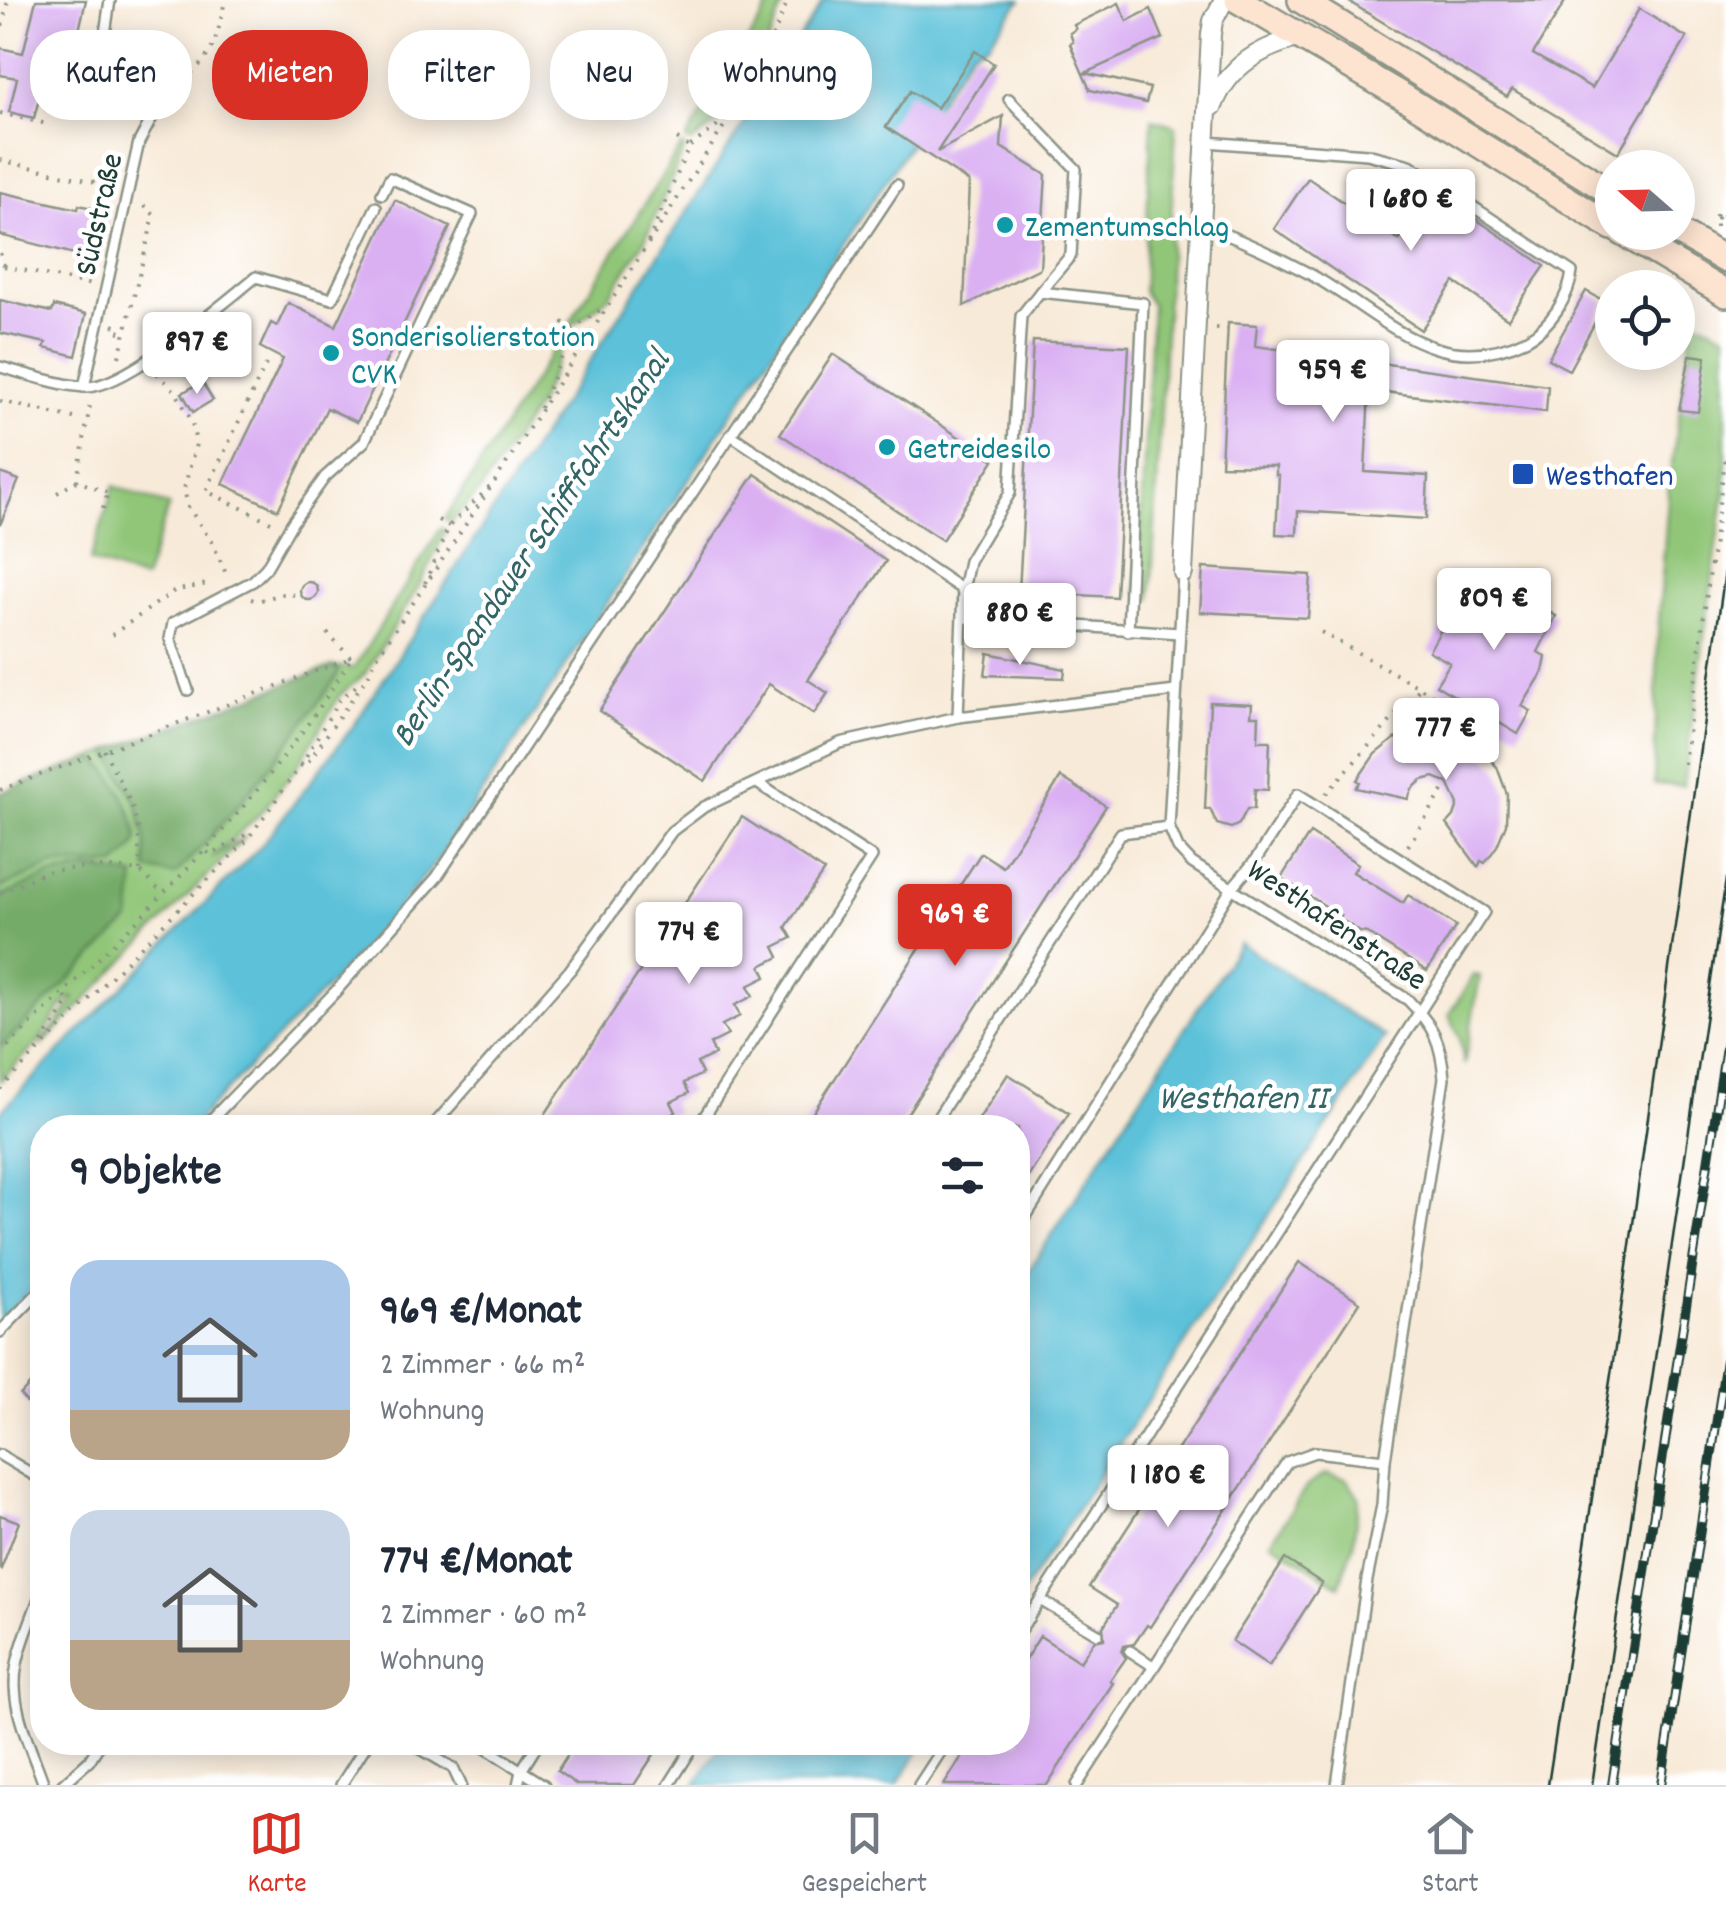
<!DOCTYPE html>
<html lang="de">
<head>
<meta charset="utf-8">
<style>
	body { margin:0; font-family:Dekko,sans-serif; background:#f2f2f3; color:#1f2937; height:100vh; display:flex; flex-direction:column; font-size:38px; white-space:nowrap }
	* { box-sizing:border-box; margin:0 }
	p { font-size:32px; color:#747a83 }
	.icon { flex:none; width:55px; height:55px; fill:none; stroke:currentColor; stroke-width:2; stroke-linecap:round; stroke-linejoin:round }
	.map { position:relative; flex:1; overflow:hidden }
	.side { position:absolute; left:30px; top:1115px; width:1000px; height:640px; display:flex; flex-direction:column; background:#fff; border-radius:40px; box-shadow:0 5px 25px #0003 }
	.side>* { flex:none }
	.hud { position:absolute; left:30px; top:30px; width:1000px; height:90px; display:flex; gap:20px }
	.needle { width:65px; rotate:290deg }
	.buttons { position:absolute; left:1595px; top:150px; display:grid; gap:20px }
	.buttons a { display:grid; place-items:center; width:100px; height:100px; border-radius:50%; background:#fff; box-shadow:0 5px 25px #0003; font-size:50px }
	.price { position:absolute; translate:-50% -85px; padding:0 22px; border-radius:10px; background:#fff; color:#222; font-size:32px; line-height:65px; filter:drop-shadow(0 2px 5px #0008) }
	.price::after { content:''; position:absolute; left:50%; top:60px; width:30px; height:22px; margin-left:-15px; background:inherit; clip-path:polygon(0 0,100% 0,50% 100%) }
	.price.active { background:#d93025; color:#fff }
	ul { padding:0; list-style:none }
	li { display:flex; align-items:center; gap:30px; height:250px; padding:0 40px }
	li span { display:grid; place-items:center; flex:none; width:280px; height:200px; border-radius:30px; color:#555 }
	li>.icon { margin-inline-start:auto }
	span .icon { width:120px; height:120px; fill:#fffc; stroke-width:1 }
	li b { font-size:42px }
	h2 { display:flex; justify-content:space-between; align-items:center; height:120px; padding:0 40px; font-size:42px }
	.pill { padding:0 35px; border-radius:40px; background:#fff; box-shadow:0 5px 25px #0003; font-size:35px; line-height:90px }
	.pill.active { background:#d93025; color:#fff }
	.tabs { display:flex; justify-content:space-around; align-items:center; height:140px; border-top:2px solid #e0e1e3; background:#fff; font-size:28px; color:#747a83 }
	.tabs a { display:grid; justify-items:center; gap:5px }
	.tabs .active { color:#d93025 }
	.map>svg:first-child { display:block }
	.green { fill:#91c678; stroke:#588256; stroke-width:2.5 }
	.forest { fill:#74ab68; stroke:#4a744e; stroke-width:2.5 }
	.water { fill:#5bc1d9; stroke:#3d7f86; stroke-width:2.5 }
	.building { fill:#dab0f3 }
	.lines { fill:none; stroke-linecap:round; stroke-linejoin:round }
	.lane-casing { stroke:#8c9486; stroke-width:14 }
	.street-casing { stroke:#8c9486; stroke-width:22 }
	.secondary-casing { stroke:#8c9486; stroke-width:30 }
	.path { stroke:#8c9486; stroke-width:4; stroke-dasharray:2.5 8; stroke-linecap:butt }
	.lane { stroke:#fff; stroke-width:9 }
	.street { stroke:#fff; stroke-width:18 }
	.secondary { stroke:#fde4d1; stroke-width:25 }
	.tram { stroke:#1f3d34; stroke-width:2.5 }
	.rail-casing { stroke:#1f3d34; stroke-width:10 }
	.rail { stroke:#fff; stroke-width:6; stroke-dasharray:19; stroke-linecap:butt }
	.culture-dot { fill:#0f9aa8; stroke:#fff; stroke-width:4 }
	.transit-dot { fill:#1a4fb4; stroke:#fff; stroke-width:4 }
	.labels { text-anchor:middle; stroke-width:9; stroke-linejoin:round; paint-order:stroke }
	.street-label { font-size:32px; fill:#1f3d34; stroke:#fff }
	.culture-label { font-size:32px; fill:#0d838f; stroke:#fff; text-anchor:start }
	.transit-label { font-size:32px; fill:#164399; stroke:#fff; text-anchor:start }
	.water-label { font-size:35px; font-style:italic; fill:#316566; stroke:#fff }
</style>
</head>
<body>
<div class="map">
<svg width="1726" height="1785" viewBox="0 0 1726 1785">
	<rect width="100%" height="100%" fill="#fff"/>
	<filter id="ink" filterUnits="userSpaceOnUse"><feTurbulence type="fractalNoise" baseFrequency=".01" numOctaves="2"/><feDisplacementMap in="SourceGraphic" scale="20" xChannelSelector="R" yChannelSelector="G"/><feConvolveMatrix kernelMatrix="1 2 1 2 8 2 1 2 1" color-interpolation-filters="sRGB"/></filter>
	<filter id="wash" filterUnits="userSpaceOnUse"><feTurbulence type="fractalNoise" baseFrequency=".0048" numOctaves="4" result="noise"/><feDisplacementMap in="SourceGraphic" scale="40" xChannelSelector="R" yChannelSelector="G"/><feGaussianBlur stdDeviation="2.25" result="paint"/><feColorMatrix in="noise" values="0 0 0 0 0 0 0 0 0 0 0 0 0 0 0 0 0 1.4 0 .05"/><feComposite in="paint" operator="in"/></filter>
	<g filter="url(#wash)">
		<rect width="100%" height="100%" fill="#f8ead8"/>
		<g class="green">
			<polygon points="773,0 785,0 760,63 721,121 691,143 686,140"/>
			<polygon points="1152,119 1176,126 1151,599 1137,593 1152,305 1143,292"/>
			<polygon points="681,146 685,148 645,240 609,297 575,324 570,322"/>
			<polygon points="1693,319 1726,334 1726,484 1683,786 1654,784 1658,633 1669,483"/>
			<polygon points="564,333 568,335 538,404 481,490 451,522 445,519"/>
			<polygon points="114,486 169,506 144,580 90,561"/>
			<polygon points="441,528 446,531 419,586 365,674 340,695 297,767 258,816 212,858 246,836 40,1047 74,1000 72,997 60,1009 37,1044 0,1081 0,793 333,666 354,668"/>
			<polygon points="1474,975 1480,976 1464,1065 1460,1038 1449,1014"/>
			<polygon points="1326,1474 1346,1479 1359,1497 1353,1545 1339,1586 1271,1542 1307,1486"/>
		</g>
		<g class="forest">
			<path d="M333 666 339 671 337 676C287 748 235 813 175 875L147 870 146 843 137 804 108 751Z"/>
			<path d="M91 758C111 763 138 819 137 840 136 849 122 858 116 865H54L0 888V793Z"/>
			<polygon points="88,869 135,876 130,920 0,1048 0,897 50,875"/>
		</g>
		<g class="water">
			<polygon points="824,0 1021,0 988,43 972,50 437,861 366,947 191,1127 42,1128 42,1278 0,1322 0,1112 261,846 354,725"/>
			<polygon points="1240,943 1385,1037 1018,1600 1018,1287"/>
			<polygon points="723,1743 723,1742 925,1743 897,1785 695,1785"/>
		</g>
		<g id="blocks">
			<g class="building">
				<polygon points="36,0 86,0 63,100 40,95 34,118 9,112 17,78 0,75 0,48 23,53"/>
				<polygon points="1346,0 1566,0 1533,54 1592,88 1639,9 1687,38 1618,153 1512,89 1507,97"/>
				<polygon points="1119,3 1127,21 1151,9 1163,38 1085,73 1150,88 1146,103 1090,90 1070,44 1073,42 1070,33 1076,29 1074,25"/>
				<polygon points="975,51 994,64 937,152 1003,116 1001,147 1046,175 1040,268 964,306 969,182 886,127 910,91 937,108"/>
				<polygon points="1308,178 1399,240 1433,190 1545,266 1508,319 1454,282 1421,330 1274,229"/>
				<polygon points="0,192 78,209 79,205 109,212 98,260 0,235"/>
				<polygon points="395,200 450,227 357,422 327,408 278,510 223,484 283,359 260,347 271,323 277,326 288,303 336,326"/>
				<polygon points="1586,291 1606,302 1569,370 1548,359"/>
				<polygon points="0,300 52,312 54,306 86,314 76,356 44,348 46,343 0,333"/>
				<polygon points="1228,323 1257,325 1255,346 1548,386 1546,412 1369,390 1365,472 1428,476 1426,519 1298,511 1297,535 1276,534 1279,475 1276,475 1276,466 1221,465"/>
				<polygon points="1033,341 1129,346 1116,597 1019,592"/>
				<polygon points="833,354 994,460 942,540 780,434"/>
				<polygon points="1690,355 1706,357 1698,412 1679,410"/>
				<polygon points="202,382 213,400 193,412 182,393"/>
				<polygon points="0,473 19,480 0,525"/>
				<polygon points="755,474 886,561 808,680 828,693 814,714 769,684 705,781 599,711"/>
				<polygon points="1203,568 1311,575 1308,618 1200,612"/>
				<polygon points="1491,578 1556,616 1538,652 1546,657 1543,672 1522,706 1531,711 1518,734 1436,685 1450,663 1429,651 1455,605 1467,612 1484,582 1487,584"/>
				<circle cx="309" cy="591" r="9"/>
				<polygon points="988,653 1065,669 1064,678 985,675"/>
				<polygon points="1210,702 1252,704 1251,716 1259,716 1258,741 1270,741 1268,790 1255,789 1254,809 1247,809 1239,824 1231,828 1217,824 1210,809 1205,809"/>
				<polygon points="1415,730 1441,730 1470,738 1497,767 1507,794 1506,824 1497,846 1485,863 1481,861 1478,867 1447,824 1454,816 1458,804 1448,783 1434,777 1422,780 1412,789 1408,799 1356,788 1360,782 1357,780 1375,754 1394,739"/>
				<polygon points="1061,777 1106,806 898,1128 803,1128 981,853 1003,867"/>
				<polygon points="742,817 824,871 786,927 792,938 774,947 779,957 761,966 766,977 748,986 753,996 735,1005 740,1016 722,1025 728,1035 710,1044 715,1054 697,1063 702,1074 684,1083 689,1093 671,1102 676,1112 657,1122 653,1128 536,1128"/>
				<polygon points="1310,833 1358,864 1353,872 1403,903 1408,895 1456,926 1427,971 1367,933 1360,932 1339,918 1341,916 1281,878"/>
				<polygon points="1008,1074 1069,1113 1018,1193 1018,1128 973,1128"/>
				<polygon points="1299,1262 1360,1302 1150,1627 1147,1625 1134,1644 1124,1646 1122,1652 1126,1658 1110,1681 1113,1683 1047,1785 944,1785 971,1742 1018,1742 1018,1671 1040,1636 1080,1662 1094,1641 1104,1639 1103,1627 1117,1605 1089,1587"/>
				<polygon points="42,1372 42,1418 20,1395"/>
				<polygon points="0,1515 19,1522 1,1569 0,1568"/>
				<polygon points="1285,1559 1322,1583 1269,1666 1232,1641"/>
				<polygon points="576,1742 662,1742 634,1785 577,1785 557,1771"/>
			</g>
		</g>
	</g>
	<g filter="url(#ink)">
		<use href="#blocks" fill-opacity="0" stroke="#8c9486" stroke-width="2.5"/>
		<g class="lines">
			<g class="lane-casing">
				<g id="lane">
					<polyline points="1009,99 1076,169 1071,255 1040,292"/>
					<path d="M1201 225C1238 238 1272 254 1306 272 1380 311 1434 384 1527 339 1550 327 1569 297 1572 272L1410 165 1367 154 1206 142"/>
					<path d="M0 367C27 374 57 385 85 387 125 389 222 304 256 277L332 299 376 207"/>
					<polyline points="84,387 139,142 154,114 138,93 110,77 101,61 110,0"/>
					<polyline points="731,435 963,590"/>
					<path d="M1183 574 1169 827 1178 848 1192 863 1408 1000C1434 1027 1441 1041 1444 1078L1385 1460 1382 1505 1367 1580 1337 1785"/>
					<polyline points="963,618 1179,633"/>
					<polyline points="188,690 170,639 173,623 253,581 266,568 292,523 325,477 364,442 472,214 390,178 382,194"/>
					<polyline points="958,717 963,590 969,561 1010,493 1021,316 1040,292 1143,303 1128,631"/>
					<polyline points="203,1128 336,991 437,877 897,185"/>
					<polyline points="431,1128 570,970 672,831 704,807 840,743 958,717 1176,691"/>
					<polyline points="697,1128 872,857 757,783"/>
					<polyline points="931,1128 1121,833 1169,827"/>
					<polyline points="1018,1229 1232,888 1255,861 1298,794 1484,912 1018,1634"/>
					<polyline points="0,1332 42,1289"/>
					<polyline points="0,1455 42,1480"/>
					<path d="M42 1590C34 1614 22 1639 17 1664 8 1705 31 1747 44 1785"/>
					<polyline points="1040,1600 1098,1634"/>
					<polyline points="1130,1651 1153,1666"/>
					<polyline points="409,1742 453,1768 461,1785"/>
					<polyline points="476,1742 544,1785"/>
					<polyline points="62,1785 89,1761 101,1742"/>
					<polyline points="341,1785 368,1742"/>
					<polyline points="518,1785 521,1771 539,1742"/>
					<polyline points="669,1785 696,1742"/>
					<polyline points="919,1785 947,1742"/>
					<polyline points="1077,1785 1287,1462 1315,1452 1385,1460"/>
				</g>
			</g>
			<g class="street-casing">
				<g id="street">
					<path d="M1213 106C1228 66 1260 48 1300 37"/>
					<polyline points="1183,573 1211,34 1213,21 1224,0"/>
				</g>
			</g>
			<g class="secondary-casing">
				<g id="secondary">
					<polyline points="1238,0 1402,96 1612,227"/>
					<polyline points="1301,0 1612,193"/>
					<polyline points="1622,232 1726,294"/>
					<polyline points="1678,232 1726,260"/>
				</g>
			</g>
			<g class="path">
				<polyline points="0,36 8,0"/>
				<path d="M160 100C167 84 185 80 197 68 216 50 220 24 225 0"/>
				<polyline points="0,113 47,124"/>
				<polyline points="677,139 689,147"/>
				<polyline points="0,160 112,186"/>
				<polyline points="1716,227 1716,214 1724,216 1717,221 1717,214 1723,216 1717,221 1717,215 1723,216"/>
				<polyline points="648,242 689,147 727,119"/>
				<polyline points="0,253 4,266 0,271"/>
				<polyline points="4,266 92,285"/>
				<polyline points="562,322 574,328"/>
				<polyline points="113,325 118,327 117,331 127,334"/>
				<polyline points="1216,328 1227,329"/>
				<polyline points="119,357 154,215 141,202"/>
				<polyline points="266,364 206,491 273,523"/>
				<polyline points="157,373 176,392 192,422 196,444 184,489 188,507 212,542 228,578"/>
				<polyline points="0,401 74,418"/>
				<polyline points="540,408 574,328 606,306"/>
				<polyline points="77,481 91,399"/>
				<polyline points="57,493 77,481 112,494"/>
				<polyline points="103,509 108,492"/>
				<polyline points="438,520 449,526"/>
				<polyline points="425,583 449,526 491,486"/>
				<polyline points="251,599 258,601 282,594 301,595"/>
				<polyline points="1321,632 1484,724 1473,741"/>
				<polyline points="327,633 351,658"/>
				<polyline points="112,635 174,591 212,583"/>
				<polyline points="104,750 132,806 138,828 140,871"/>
				<polyline points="1684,764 1726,452"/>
				<polyline points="301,765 339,700 362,681"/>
				<polyline points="0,790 351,658"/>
				<polyline points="1326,794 1419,689"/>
				<polyline points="1408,846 1448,783"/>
				<polyline points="207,852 211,855 250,832"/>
				<polyline points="0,893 45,872 92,866 140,871 161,892"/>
				<polyline points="36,1052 68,1003 63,992"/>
				<path d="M0 1054C127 930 260 811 351 658"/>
				<polyline points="0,1089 247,840 301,765 308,762 368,676 376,658 495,481 757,75 788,0"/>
			</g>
			<use href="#lane" class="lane"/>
			<use href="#street" class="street"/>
			<use href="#secondary" class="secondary"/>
			<g class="tram">
				<polyline points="1548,1785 1621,1309 1726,564"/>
				<polyline points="1592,1785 1726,879"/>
			</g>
			<g class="rail-casing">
				<g id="rail">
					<polyline points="1612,1785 1726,1047"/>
					<polyline points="1661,1785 1726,1360"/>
				</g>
			</g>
			<use href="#rail" class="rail"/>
		</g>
	</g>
	<g class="culture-dot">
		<circle cx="1005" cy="225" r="10"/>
		<circle cx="331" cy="353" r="10"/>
		<circle cx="887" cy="447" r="10"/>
	</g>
	<rect class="transit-dot" x="1511" y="462" width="24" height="24" rx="5"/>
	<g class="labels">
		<g class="street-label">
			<text transform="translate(97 214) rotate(-77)" y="11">Südstraße</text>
			<text transform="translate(1338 923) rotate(34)" y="11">Westhafenstraße</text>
		</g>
		<g class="culture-label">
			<text x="1025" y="236">Zementumschlag</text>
			<text x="351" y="346">Sonderisolierstation<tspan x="351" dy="37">CVK</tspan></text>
			<text x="907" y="458">Getreidesilo</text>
		</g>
		<g class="transit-label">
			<text x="1546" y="485">Westhafen</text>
		</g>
		<g class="water-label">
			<text transform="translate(529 547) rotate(-56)" y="12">Berlin-Spandauer Schifffahrtskanal</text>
			<text x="1243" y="1108">Westhafen II</text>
		</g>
	</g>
</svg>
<div class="buttons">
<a><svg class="needle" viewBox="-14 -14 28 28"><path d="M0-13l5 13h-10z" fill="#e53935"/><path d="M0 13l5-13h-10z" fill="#747a83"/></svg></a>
<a><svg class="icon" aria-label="locate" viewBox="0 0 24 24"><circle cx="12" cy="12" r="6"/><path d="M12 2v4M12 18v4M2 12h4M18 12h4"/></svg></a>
</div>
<b class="price" style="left:1411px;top:254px">1 680 €</b>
<b class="price" style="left:197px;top:397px">897 €</b>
<b class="price" style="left:1333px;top:425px">959 €</b>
<b class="price" style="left:1494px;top:653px">809 €</b>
<b class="price" style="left:1020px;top:668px">880 €</b>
<b class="price" style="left:1446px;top:783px">777 €</b>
<b class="price active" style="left:955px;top:969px">969 €</b>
<b class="price" style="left:689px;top:987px">774 €</b>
<b class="price" style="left:1168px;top:1530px">1 180 €</b>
<div class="hud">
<a class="pill">Kaufen</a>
<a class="pill active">Mieten</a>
<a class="pill">Filter</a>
<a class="pill">Neu</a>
<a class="pill">Wohnung</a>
</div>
<section class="side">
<h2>9 Objekte<svg class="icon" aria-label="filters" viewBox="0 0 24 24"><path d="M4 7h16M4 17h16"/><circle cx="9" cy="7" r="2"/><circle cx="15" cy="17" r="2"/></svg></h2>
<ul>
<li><span style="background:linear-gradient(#a9c7e8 75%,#b9a48a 0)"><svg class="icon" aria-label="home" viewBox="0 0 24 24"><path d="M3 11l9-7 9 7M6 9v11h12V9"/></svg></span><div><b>969 €/Monat</b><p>2 Zimmer · 66 m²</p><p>Wohnung</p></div></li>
<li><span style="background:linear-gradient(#c9d6e8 65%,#b9a48a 0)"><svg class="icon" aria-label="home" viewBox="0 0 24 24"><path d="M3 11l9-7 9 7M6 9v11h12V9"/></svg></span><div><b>774 €/Monat</b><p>2 Zimmer · 60 m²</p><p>Wohnung</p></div></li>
</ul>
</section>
</div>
<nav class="tabs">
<a class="active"><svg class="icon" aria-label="map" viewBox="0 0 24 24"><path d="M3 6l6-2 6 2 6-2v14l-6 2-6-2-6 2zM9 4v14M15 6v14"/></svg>Karte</a>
<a><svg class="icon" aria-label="saved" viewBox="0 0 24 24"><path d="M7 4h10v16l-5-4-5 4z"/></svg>Gespeichert</a>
<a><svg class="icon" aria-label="home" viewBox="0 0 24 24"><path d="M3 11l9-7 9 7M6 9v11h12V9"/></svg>Start</a>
</nav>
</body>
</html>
